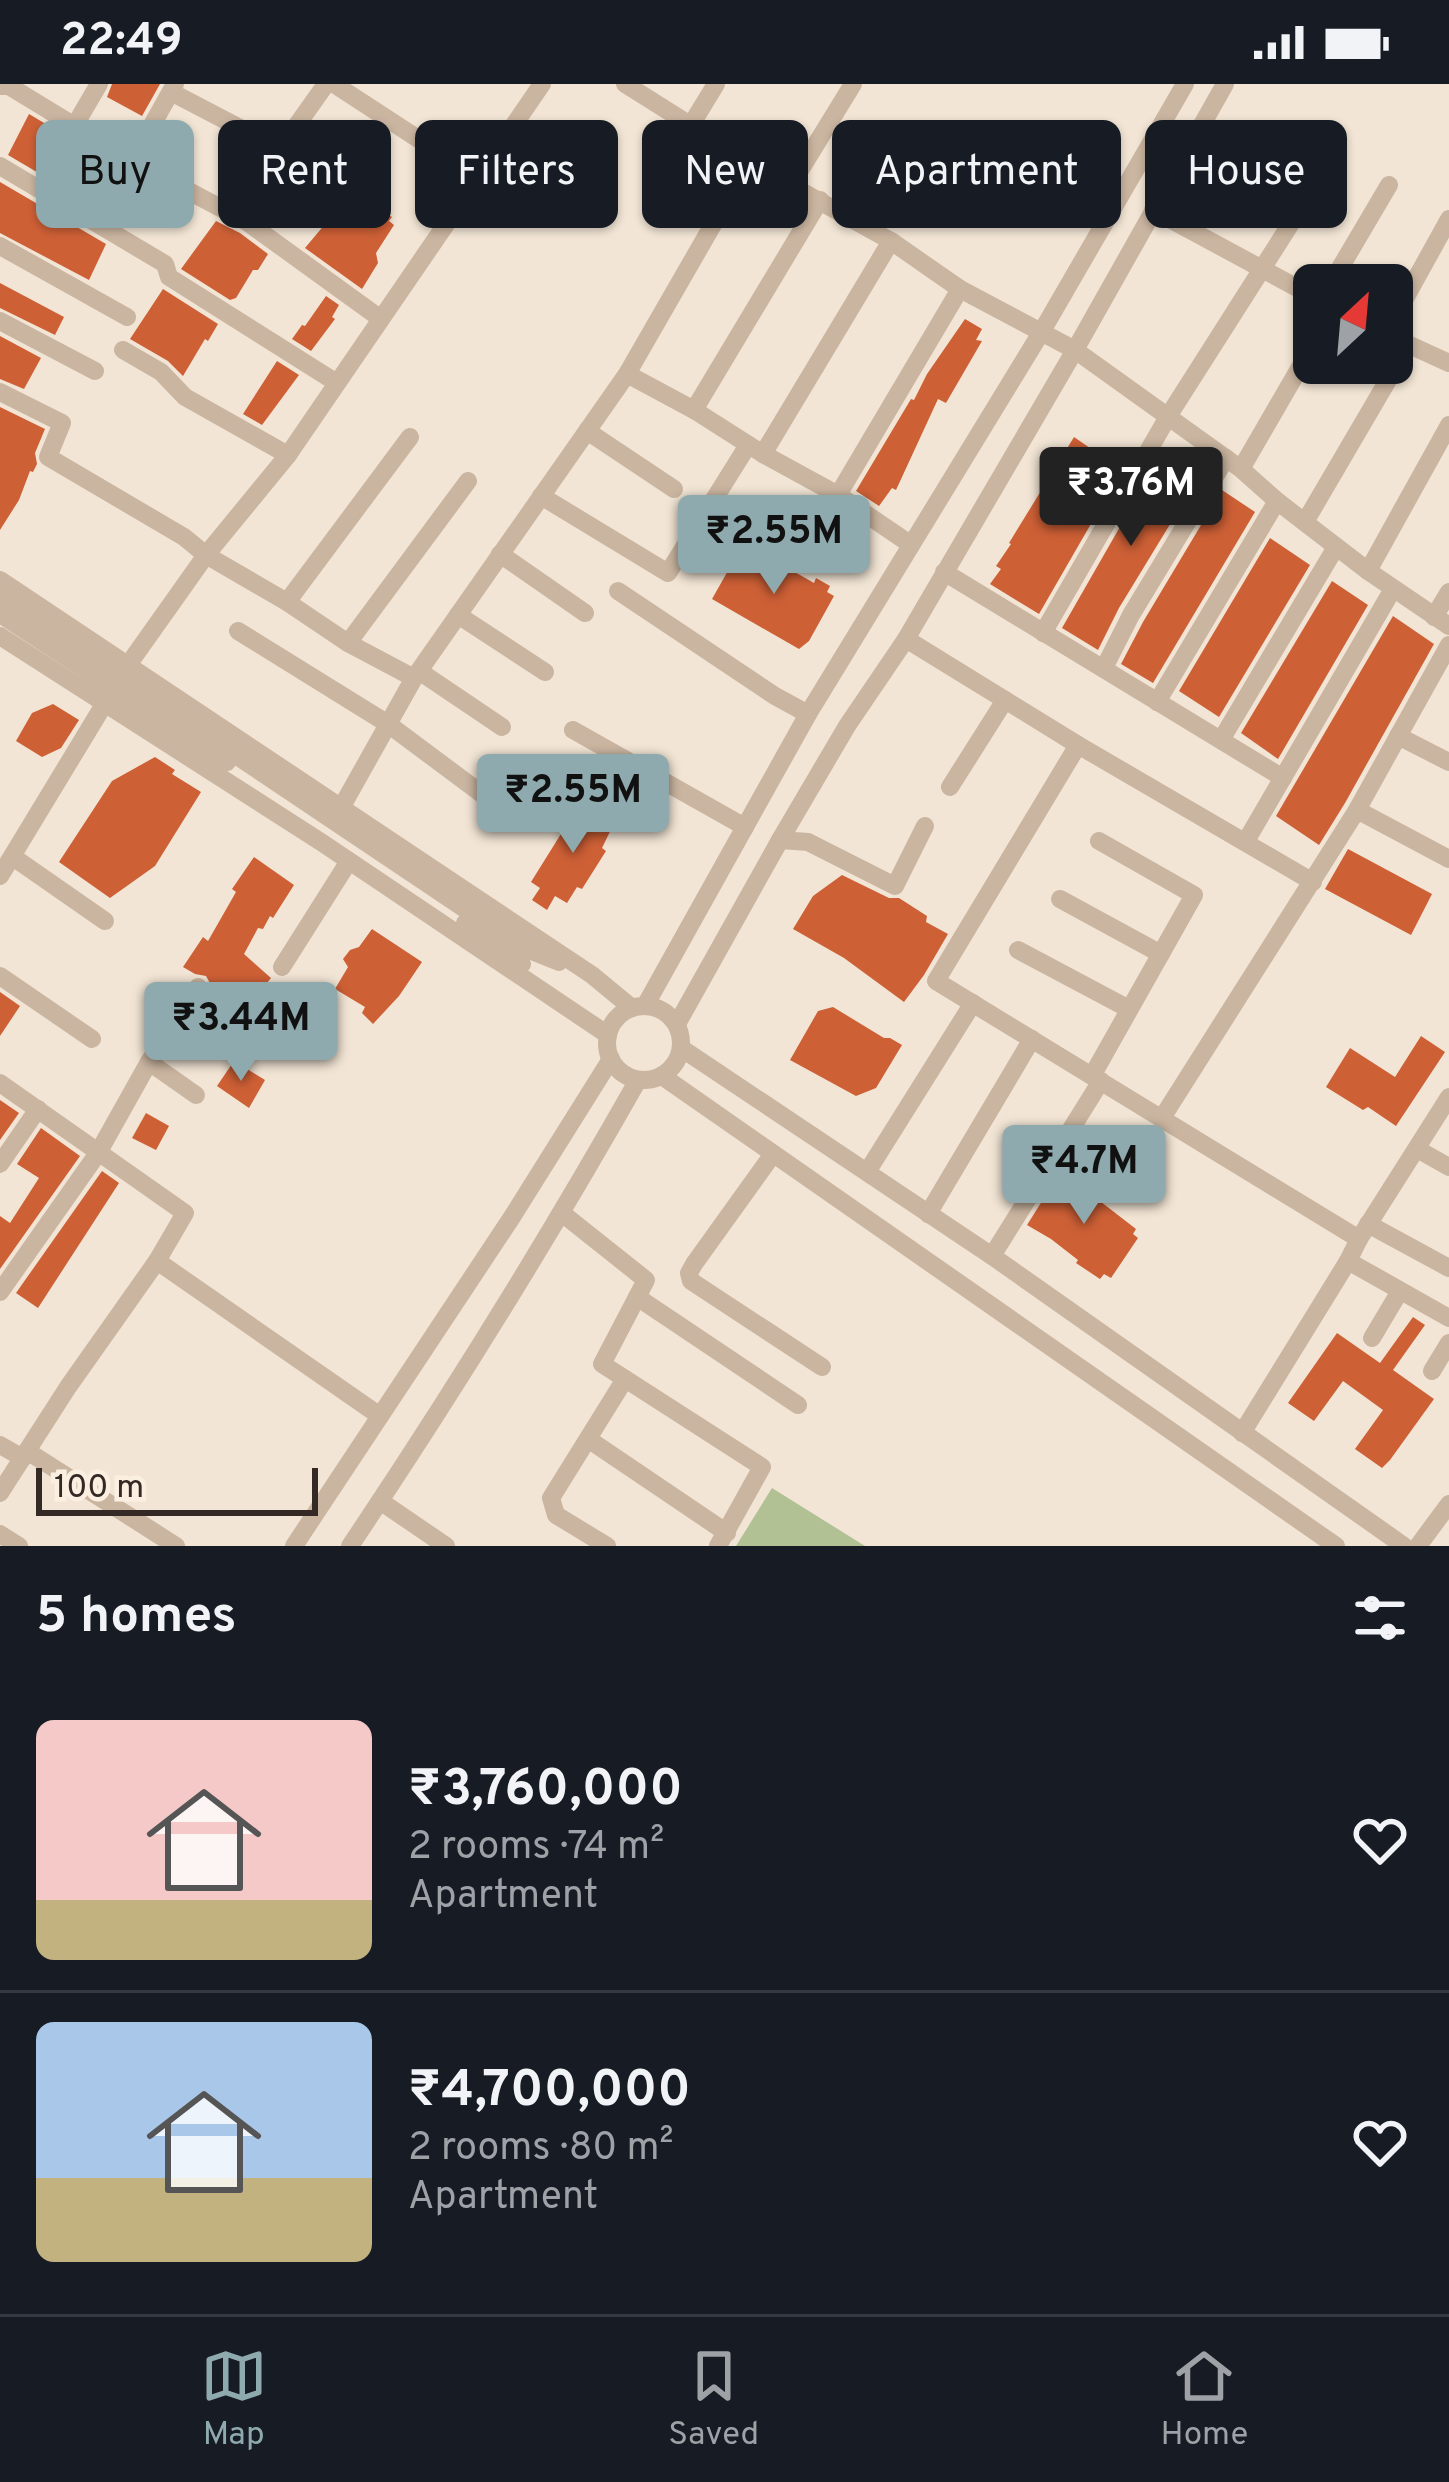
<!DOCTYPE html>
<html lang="en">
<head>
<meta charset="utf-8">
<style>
	body { margin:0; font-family:Overpass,sans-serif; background:#242831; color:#f1f3f6; height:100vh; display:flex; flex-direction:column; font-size:45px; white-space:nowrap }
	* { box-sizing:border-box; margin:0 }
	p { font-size:39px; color:#9ea1a6 }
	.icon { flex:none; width:66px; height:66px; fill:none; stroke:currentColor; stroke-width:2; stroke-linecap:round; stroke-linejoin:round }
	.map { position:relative; height:1462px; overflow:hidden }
	.details { display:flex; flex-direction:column; background:#171b24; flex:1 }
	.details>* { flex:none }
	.top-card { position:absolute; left:36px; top:36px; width:1377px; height:108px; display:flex; gap:24px }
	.needle { width:78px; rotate:26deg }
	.tools { position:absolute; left:1293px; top:180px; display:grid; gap:24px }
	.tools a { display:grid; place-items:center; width:120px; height:120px; border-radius:18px; background:#171b24; box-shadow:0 3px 9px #0004; font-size:60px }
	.scale { position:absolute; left:36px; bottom:30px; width:282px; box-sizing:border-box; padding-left:12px; border:6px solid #342924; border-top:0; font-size:33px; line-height:42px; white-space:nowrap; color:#342924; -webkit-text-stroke:9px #faefe1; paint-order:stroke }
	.price { position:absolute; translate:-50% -102px; padding:0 27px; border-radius:12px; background:#8faaae; color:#111; font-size:39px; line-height:78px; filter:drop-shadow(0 3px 6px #0008) }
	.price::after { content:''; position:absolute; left:50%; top:72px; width:36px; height:27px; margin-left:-18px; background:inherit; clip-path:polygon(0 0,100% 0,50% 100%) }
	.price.selected { background:#222; color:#fff }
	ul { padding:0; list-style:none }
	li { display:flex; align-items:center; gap:36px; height:300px; padding:0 36px }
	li+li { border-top:3px solid #363941 }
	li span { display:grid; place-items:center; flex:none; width:336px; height:240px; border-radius:18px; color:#555 }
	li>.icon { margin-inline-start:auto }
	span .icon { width:144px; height:144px; fill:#fffc; stroke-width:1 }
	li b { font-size:51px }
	h2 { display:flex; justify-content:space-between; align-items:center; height:144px; padding:0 36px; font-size:51px }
	.tag { padding:0 42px; border-radius:18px; background:#171b24; box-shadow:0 3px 9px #0004; font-size:42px; line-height:108px }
	.tag.selected { background:#8faaae; color:#111 }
	.status { display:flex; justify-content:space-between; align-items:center; height:84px; padding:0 60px; background:#171b24; direction:ltr }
	.status svg { height:33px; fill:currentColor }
	.dock { display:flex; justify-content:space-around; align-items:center; height:168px; border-top:3px solid #363941; background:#171b24; font-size:33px; color:#9ea1a6 }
	.dock a { display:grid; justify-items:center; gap:6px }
	.dock .selected { color:#8faaae }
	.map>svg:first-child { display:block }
	.green { fill:#b1c194 }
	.building { fill:#ce6036 }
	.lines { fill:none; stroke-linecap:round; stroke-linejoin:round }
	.minor { stroke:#cab5a0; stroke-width:18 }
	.minor-bridge { stroke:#cab5a0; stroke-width:18 }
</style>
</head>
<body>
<div class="status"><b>22:49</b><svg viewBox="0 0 49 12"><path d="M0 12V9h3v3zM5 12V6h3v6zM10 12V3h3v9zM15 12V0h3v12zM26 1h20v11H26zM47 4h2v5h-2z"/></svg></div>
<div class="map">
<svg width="1449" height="1462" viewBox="0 0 1449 1462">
	<rect width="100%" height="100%" fill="#f2e5d5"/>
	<polygon class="green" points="772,1404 865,1462 736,1462"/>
	<g class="building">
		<polygon points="112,0 160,0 142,32 107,13"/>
		<polygon points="29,30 145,99 123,139 8,71"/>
		<polygon points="298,80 315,91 278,144 265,134"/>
		<polygon points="0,98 106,160 89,196 0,149"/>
		<polygon points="346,115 359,124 361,121 371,126 374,122 392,133 389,137 394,141 376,169 378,179 362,205 305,164"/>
		<polygon points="216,137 240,149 268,170 258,186 253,186 236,214 230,216 181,185"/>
		<polygon points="0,199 64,233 55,251 0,224"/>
		<polygon points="163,205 218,240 208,257 205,255 183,292 168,277 130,255"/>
		<polygon points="326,212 339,221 332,233 335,235 311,267 292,255 302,241 305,242"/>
		<polygon points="965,235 982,245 976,256 982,257 946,319 938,315 896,406 892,404 879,422 856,407 911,315 914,316 927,290"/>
		<polygon points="0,252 41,274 24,305 0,295"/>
		<polygon points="277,277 299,291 262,341 243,330"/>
		<polygon points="0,323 45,345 35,369 37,380 33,388 30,387 19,416 0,446"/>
		<polygon points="1074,353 1122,386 1039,530 990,500 1001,485 996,482 1011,460 1009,459"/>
		<polygon points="1164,366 1200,391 1119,524 1098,566 1062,544"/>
		<polygon points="1222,406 1255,428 1153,599 1121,580 1143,538"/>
		<polygon points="1270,454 1310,481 1219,633 1179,607"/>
		<polygon points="742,462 754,462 766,469 765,471 814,499 816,494 830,502 827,508 834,512 809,557 799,565 712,515"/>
		<polygon points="1332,497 1368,521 1278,675 1241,649"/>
		<polygon points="1393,532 1434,560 1345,719 1319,761 1276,732"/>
		<polygon points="53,620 79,636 61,664 42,673 16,657 32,629"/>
		<polygon points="155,673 175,686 172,690 201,708 155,782 110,814 59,778 112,697"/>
		<polygon points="588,717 616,735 602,764 606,767 582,805 577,803 567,819 555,812 547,826 532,816 540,804 531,798 574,729 579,732"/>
		<polygon points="1348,765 1432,810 1411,851 1325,805"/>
		<polygon points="254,773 294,801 273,834 270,832 263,845 258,844 244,870 271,894 250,920 236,926 220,912 223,909 211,901 206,892 195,890 183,883 203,853 208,857 236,808 232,805"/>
		<polygon points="842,791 889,814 899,814 927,832 926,838 948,850 924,891 904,918 844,874 793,845 813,812"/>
		<polygon points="372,845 422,878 399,912 373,940 362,929 365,923 335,905 348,883 343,875 350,866 359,863"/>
		<polygon points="0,908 20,922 0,952"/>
		<polygon points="833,923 884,954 890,954 902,961 876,1004 856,1012 790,976 818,927"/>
		<polygon points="1421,952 1445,968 1396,1042 1368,1023 1363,1026 1326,1003 1350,964 1395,993"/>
		<polygon points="234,977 265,996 249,1024 217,1002"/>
		<polygon points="0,1016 19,1029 0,1056"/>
		<polygon points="146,1029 169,1042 156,1066 132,1054"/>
		<polygon points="41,1044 80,1072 0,1185 0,1132 10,1139 39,1094 17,1080"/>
		<polygon points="102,1087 119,1099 38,1224 16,1209"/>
		<polygon points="1061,1087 1136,1145 1133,1150 1138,1154 1111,1194 1104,1190 1100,1195 1076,1179 1078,1176 1051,1155 1027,1141"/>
		<polygon points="1413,1233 1425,1241 1393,1286 1434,1315 1390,1376 1382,1384 1355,1365 1383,1326 1343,1297 1314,1337 1288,1319 1337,1249 1380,1279"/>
	</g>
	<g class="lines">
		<g class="minor">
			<polyline points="334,0 478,94"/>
			<polyline points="625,0 749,78 891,157 960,205 1075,266 1241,385 1277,417 1368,487 1449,542"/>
			<polyline points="0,2 9,2 132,77 247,138 381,235"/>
			<polyline points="171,8 280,65"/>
			<polyline points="75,41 99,0"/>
			<polyline points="691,41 716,0"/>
			<polyline points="132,77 175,0"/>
			<polyline points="0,82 165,180 169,193 337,299"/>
			<polyline points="791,101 853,0"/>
			<polyline points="1153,126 1314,213"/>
			<polyline points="247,138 283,76 280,65 326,0"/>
			<polyline points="0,162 127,233"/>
			<polyline points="1330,201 1389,101"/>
			<polyline points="0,237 95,287"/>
			<polyline points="1392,238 1449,135"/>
			<polyline points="1392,253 1449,279"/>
			<polyline points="123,266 161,288 185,313 288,371"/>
			<polyline points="627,290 694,326 763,370 838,411 910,460"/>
			<polyline points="0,308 62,339 48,373 184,453 206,471 287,518 348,559 414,594"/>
			<polyline points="694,326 820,116"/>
			<polyline points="587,347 674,405"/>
			<polyline points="763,370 891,157"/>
			<polyline points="1241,385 1314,259"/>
			<polyline points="838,411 960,205"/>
			<polyline points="541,412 668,489 748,361"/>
			<polyline points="1305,438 1408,262"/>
			<polyline points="500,470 585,529"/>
			<polyline points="1368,487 1449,341"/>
			<polyline points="944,488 1283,694"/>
			<polyline points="0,496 592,891 632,924"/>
			<polyline points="618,507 775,612 808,630"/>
			<polyline points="287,518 410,353"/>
			<polyline points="458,531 545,588"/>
			<polyline points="1434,533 1449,508"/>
			<polyline points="238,547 388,640 486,713"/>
			<polyline points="1043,549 1169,331 1330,78"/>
			<polyline points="0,552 321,758 608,951"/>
			<polyline points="906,555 1078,661 1313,798"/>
			<polyline points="348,559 468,397"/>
			<polyline points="1104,584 1131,531 1226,374"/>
			<polyline points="419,587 502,643"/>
			<polyline points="1157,618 1277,417"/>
			<polyline points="573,646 745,743"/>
			<polyline points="1398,652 1449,678"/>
			<polyline points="1221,656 1336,463"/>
			<polyline points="1078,661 936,897 1359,1155"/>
			<polyline points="950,703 1005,616"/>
			<polyline points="341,724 414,594 627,290 749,78"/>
			<polyline points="1357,726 1449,775"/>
			<polyline points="780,756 808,758 895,802 925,742"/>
			<polyline points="1246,757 1393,505"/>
			<polyline points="13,773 105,837"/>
			<polyline points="0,792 128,581 206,471 288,371 542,0"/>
			<polyline points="1060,815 1161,870"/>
			<polyline points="465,839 522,880"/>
			<polyline points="489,841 524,864 559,878"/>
			<polyline points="1018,866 1129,925"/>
			<polyline points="282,883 349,777"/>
			<polyline points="0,892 92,955"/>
			<circle cx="644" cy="959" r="37"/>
			<polyline points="645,922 808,630 1042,247 1185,0"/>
			<polyline points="677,940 780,756 847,642 906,555 1075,266 1225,0"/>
			<polyline points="681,964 992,1172 1404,1462"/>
			<polyline points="149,978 196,1011"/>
			<polyline points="662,992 1336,1462"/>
			<polyline points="1092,992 1194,811 1099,757"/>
			<polyline points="0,999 185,1129 157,1177 68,1303 0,1409"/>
			<polyline points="1162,1034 1357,726 1449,561"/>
			<polyline points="1417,1065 1449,1083"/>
			<polyline points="773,1070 694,1180 689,1189 691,1197 822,1283"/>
			<polyline points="0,1080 38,1025"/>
			<polyline points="867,1088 973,919"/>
			<polyline points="563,1130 646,1196 602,1280 762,1383 718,1462"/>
			<polyline points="928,1130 1032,955"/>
			<polyline points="1368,1140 1449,1184"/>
			<polyline points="992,1172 1101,997"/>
			<polyline points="157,1177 380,1332"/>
			<polyline points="1348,1177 1449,1234"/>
			<polyline points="0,1208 98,1069 149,978 198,903"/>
			<polyline points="637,1213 798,1321"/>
			<polyline points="1372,1254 1400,1207"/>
			<polyline points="1432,1287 1449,1259"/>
			<polyline points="1242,1349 1348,1177 1359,1155 1449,1013"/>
			<polyline points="588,1355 727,1449"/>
			<polyline points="0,1361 23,1374"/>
			<polyline points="27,1367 176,1462"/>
			<polyline points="380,1417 446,1462"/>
			<polyline points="0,1450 19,1462"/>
			<polyline points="294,1462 512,1133 611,975"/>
			<path d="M350 1462C452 1310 548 1155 638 996"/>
			<polyline points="607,1462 556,1431 551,1414 625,1295"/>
			<polyline points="1418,1462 1449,1420"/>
		</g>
		<g class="minor-bridge">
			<polyline points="0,513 480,835"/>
			<polyline points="0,530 227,678"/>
		</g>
	</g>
</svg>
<div class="tools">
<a><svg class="needle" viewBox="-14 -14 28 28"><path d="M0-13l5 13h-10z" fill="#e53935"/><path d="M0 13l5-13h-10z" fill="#9ea1a6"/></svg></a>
</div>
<div class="scale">100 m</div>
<b class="price selected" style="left:1131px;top:465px">₹3.76M</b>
<b class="price" style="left:774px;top:513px">₹2.55M</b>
<b class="price" style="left:573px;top:772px">₹2.55M</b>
<b class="price" style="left:241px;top:1000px">₹3.44M</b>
<b class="price" style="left:1084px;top:1143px">₹4.7M</b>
<div class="top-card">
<a class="tag selected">Buy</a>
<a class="tag">Rent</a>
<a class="tag">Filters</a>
<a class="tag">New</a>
<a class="tag">Apartment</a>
<a class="tag">House</a>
</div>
</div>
<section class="details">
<h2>5 homes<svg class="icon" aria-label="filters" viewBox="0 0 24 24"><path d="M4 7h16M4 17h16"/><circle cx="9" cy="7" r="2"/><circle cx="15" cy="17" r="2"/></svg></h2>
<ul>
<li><span style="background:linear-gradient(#f6c9c9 75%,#c2b280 0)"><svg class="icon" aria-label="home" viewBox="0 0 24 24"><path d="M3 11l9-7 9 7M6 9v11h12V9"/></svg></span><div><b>₹3,760,000</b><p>2 rooms · 74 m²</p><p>Apartment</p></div><svg class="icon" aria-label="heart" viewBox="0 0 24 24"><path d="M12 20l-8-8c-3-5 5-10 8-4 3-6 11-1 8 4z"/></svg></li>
<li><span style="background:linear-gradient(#a9c7e8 65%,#c2b280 0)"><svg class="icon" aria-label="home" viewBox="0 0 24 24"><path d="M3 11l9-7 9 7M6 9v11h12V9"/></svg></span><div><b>₹4,700,000</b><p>2 rooms · 80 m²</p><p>Apartment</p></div><svg class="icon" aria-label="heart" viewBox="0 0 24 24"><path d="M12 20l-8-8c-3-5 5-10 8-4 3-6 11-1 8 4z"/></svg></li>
</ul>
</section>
<nav class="dock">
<a class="selected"><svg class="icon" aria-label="map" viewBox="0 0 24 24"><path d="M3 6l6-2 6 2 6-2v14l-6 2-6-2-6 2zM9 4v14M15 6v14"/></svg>Map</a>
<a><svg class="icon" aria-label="saved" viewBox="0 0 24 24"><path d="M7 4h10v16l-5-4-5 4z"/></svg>Saved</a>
<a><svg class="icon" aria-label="home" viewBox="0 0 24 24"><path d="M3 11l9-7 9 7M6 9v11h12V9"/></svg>Home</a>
</nav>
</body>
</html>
